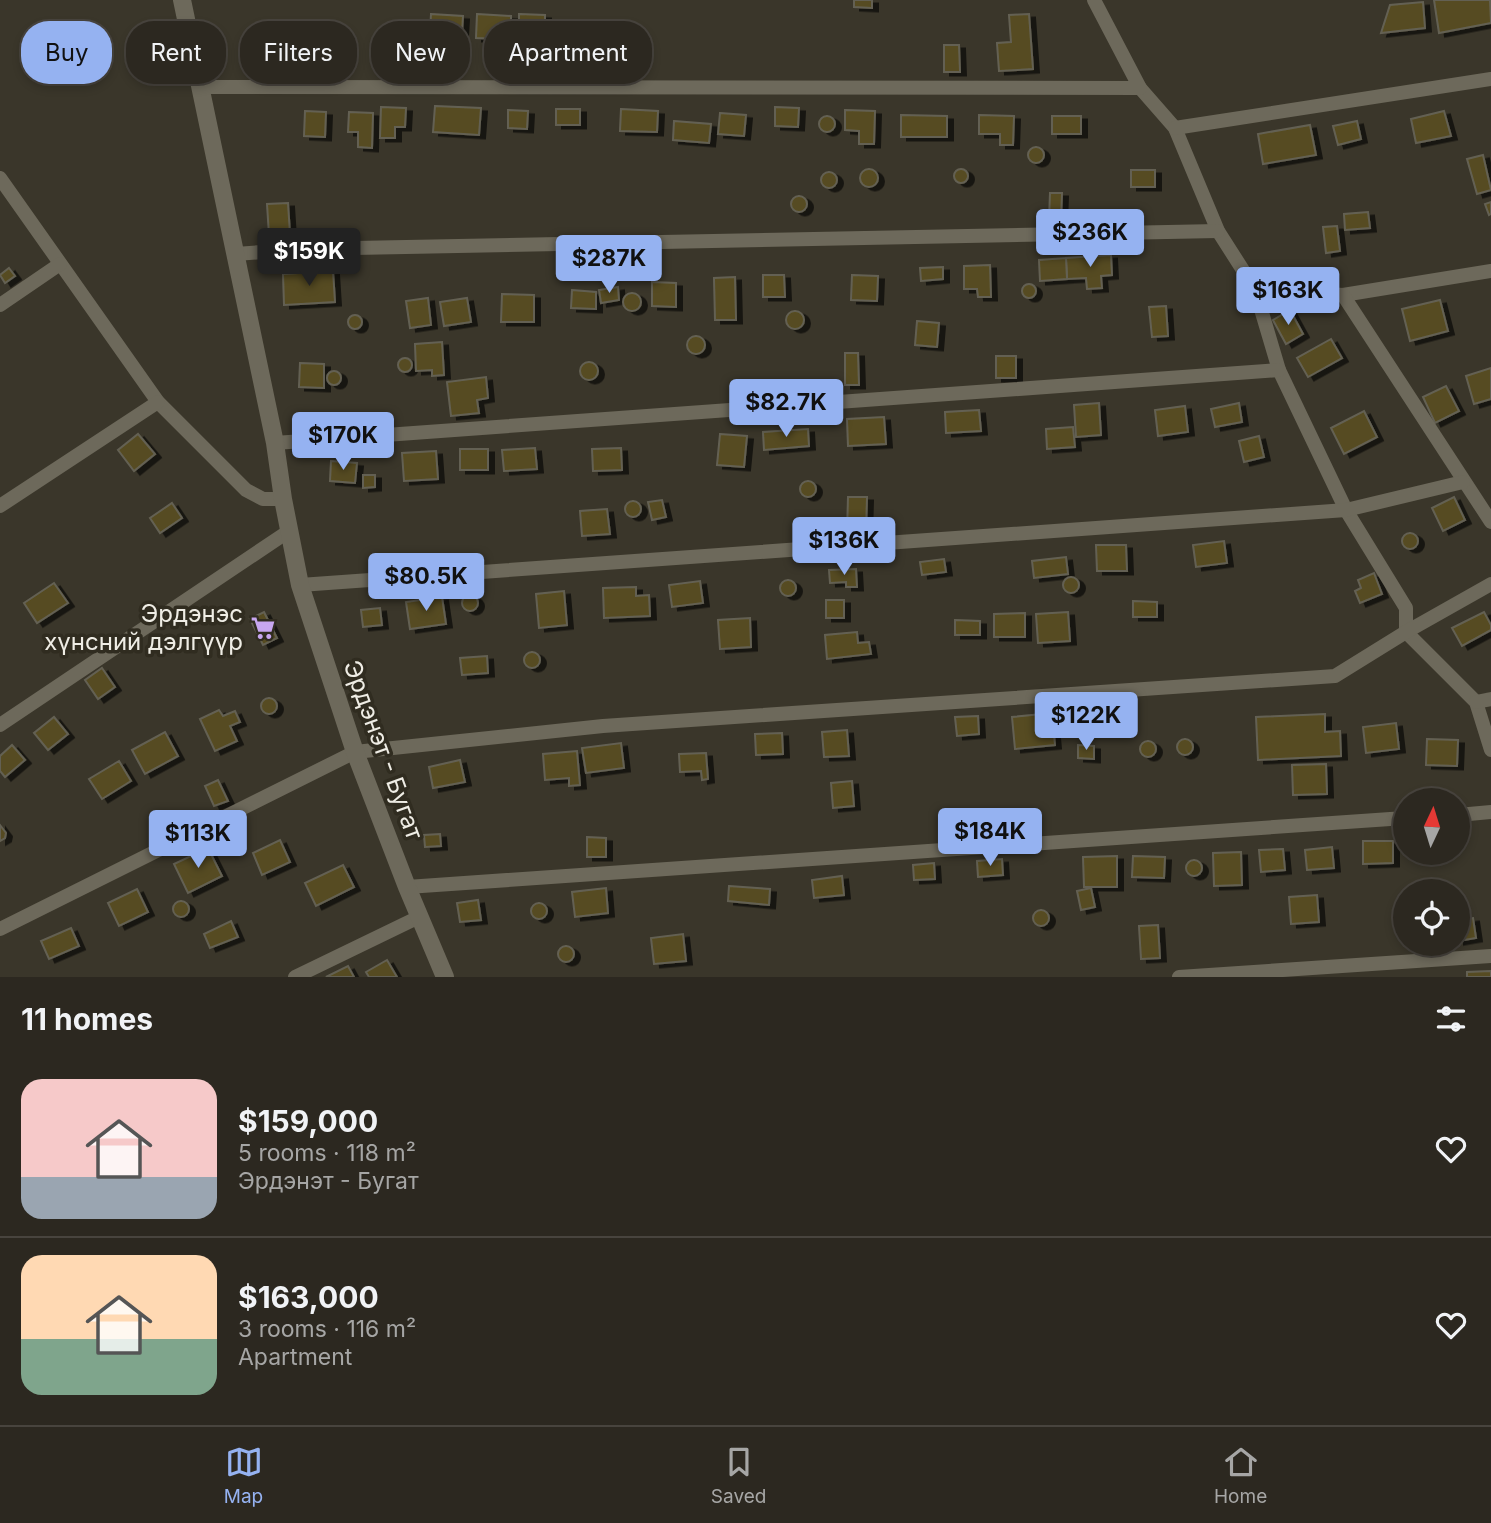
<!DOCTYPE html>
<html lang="en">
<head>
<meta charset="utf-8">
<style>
	body { margin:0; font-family:Inter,sans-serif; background:#38342d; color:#f1f3f6; height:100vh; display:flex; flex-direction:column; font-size:26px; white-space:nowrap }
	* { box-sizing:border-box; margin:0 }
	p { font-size:23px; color:#a6a6a5 }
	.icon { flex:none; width:38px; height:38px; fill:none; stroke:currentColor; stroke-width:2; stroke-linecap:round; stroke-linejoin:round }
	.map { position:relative; height:977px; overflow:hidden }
	.side { display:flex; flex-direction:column; background:#2c2820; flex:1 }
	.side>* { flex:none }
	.hud { position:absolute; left:21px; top:21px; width:700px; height:63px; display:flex; gap:14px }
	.needle { width:46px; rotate:4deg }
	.controls { position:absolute; left:1393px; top:788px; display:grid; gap:14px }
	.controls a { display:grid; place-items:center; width:77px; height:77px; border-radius:50%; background:#2c2820; box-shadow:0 4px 10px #0003,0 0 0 2px #48443e; font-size:35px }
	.price { position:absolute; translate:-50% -60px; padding:0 16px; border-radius:7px; background:#95b2f1; color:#111; font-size:23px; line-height:46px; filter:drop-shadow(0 2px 4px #0008) }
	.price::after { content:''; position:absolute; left:50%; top:42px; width:21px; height:16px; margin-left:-10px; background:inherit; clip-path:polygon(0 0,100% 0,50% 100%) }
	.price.active { background:#222; color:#fff }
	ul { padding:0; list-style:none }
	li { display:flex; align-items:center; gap:21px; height:175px; padding:0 21px }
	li+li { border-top:2px solid #48443e }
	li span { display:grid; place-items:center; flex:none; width:196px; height:140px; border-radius:21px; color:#555 }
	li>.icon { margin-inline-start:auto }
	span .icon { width:84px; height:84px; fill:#fffc; stroke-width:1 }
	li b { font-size:30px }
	h2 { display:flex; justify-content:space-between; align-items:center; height:84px; padding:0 21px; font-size:30px }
	.tag { padding:0 24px; border-radius:28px; background:#2c2820; box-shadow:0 4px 10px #0003,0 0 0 2px #48443e; font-size:24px; line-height:63px }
	.tag.active { background:#95b2f1; color:#111 }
	.tabs { display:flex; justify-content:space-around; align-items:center; height:98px; border-top:2px solid #48443e; background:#2c2820; font-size:19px; color:#a6a6a5 }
	.tabs a { display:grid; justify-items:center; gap:4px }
	.tabs .active { color:#95b2f1 }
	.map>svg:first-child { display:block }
	.building { fill:#574c20; stroke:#646153; stroke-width:2; filter:url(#shadow) }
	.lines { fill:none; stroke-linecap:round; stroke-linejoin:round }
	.minor { stroke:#6d695b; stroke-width:14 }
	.tertiary { stroke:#6d695b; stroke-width:18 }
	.labels { text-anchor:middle; stroke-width:7; stroke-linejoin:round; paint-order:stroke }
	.poi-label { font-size:24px; fill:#efede5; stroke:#302c20; text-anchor:end }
	.street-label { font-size:24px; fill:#efede5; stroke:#302c20 }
</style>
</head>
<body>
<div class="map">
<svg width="1491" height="977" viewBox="0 0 1491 977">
	<defs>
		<filter id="shadow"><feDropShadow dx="6" dy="3.5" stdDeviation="0" flood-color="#0009"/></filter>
	</defs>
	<rect width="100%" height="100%" fill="#3a362a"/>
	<g class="building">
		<polygon points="854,0 872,0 872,8 854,7"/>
		<polygon points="1434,0 1490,0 1491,23 1439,33"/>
		<polygon points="1423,2 1425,28 1381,33 1390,5"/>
		<polygon points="431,14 463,16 461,50 429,48"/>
		<polygon points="477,14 511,16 511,29 500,29 499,39 476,38"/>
		<polygon points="519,14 545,15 545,44 519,44"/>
		<polygon points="1029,14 1033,69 999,71 997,43 1011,42 1009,15"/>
		<polygon points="944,45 959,45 960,72 944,72"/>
		<polygon points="300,49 316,50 315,68 299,67"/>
		<polygon points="435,106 481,108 479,135 433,132"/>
		<polygon points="381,107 406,108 405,127 395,127 395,138 380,138"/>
		<polygon points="775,107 799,108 798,127 775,126"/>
		<rect x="556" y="109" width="24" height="16"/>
		<polygon points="621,109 658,111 657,132 620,131"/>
		<polygon points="508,110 528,111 527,129 508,128"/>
		<polygon points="845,110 875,111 874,144 859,144 859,131 845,130"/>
		<polygon points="305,111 326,112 325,137 304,136"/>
		<polygon points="1444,111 1451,136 1416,143 1411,119"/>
		<polygon points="349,112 373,113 372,148 358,147 358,132 348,132"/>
		<polygon points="720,113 746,115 744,136 718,134"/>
		<polygon points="901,115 947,116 947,137 901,137"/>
		<polygon points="979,115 1014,116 1013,145 1000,145 1000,134 979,134"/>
		<circle cx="827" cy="124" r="8"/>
		<rect x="1052" y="116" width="29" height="18"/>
		<polygon points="674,121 711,124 709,143 673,140"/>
		<polygon points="1357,121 1361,139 1338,145 1333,126"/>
		<polygon points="1310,125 1316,155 1263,164 1258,134"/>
		<circle cx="1036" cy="155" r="8"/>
		<polygon points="1483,155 1491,190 1477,194 1467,159"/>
		<circle cx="961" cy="176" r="7"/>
		<circle cx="869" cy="178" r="9"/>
		<rect x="1131" y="170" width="24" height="17"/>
		<circle cx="829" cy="180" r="8"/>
		<polygon points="1050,193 1062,193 1061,220 1049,220"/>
		<circle cx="799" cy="204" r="8"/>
		<polygon points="1491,202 1491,214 1489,215 1485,204"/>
		<polygon points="288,203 290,234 269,235 267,204"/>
		<polygon points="1368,212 1370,228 1345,230 1344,214"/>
		<polygon points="1337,226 1340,251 1326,253 1323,227"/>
		<polygon points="1111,255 1112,275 1101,276 1102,288 1087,289 1086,278 1067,279 1066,258"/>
		<polygon points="1066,258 1067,279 1040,281 1039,260"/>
		<polygon points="990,265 991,297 978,297 977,289 964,289 964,266"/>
		<polygon points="943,267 943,279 921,281 920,268"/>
		<polygon points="9,268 15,276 5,283 0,275"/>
		<polygon points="333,271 335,302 284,305 283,274"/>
		<polygon points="763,275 784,275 785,297 763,297"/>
		<polygon points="852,275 878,276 877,301 851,300"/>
		<polygon points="735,277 736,320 715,320 714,278"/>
		<polygon points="652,282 676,283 676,307 652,306"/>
		<circle cx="1029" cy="291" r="7"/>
		<polygon points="618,287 619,300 601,303 599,290"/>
		<polygon points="572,290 596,292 596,309 571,308"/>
		<circle cx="632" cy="302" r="9"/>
		<polygon points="502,294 534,295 534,322 501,322"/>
		<polygon points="428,298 431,325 410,328 406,301"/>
		<polygon points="467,298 471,322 444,326 440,302"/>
		<polygon points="1440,300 1448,331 1410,341 1402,309"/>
		<polygon points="1166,306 1168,336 1152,337 1149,307"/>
		<polygon points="1290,310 1303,334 1286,344 1273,320"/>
		<circle cx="795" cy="320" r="9"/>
		<circle cx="355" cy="322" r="7"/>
		<polygon points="917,321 939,323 937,347 915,345"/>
		<circle cx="696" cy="345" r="9"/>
		<polygon points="1331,339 1342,358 1308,377 1297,358"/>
		<polygon points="442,342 444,375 432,376 432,370 416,371 415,344"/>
		<polygon points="845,353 858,353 859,385 845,385"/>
		<rect x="996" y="356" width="20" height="22"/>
		<circle cx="405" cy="365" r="7"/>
		<circle cx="589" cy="371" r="9"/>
		<polygon points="300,363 324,364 324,388 299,387"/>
		<polygon points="1491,368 1491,399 1474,404 1466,376"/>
		<circle cx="334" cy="378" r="7"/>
		<polygon points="486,377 488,398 477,400 479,413 451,416 447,382"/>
		<polygon points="1446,386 1459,411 1435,423 1423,397"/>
		<polygon points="1099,403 1101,435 1076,437 1074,405"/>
		<polygon points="1239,403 1242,422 1215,427 1211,409"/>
		<polygon points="1185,406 1188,432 1158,436 1155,410"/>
		<polygon points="979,410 981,431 946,433 945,412"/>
		<polygon points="1364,411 1377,437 1344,454 1331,428"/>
		<polygon points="884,417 886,444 848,446 847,419"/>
		<polygon points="1073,427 1075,447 1047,449 1046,429"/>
		<polygon points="808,429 809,446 764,450 763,432"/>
		<polygon points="138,434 155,454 134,471 118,450"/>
		<polygon points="720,434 747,436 744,467 717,465"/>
		<polygon points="1259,436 1264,457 1244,462 1239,441"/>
		<polygon points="535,448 537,469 504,471 502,450"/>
		<polygon points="621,448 622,470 593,471 592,449"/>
		<rect x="460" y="449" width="28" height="21"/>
		<polygon points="436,451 438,479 404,481 402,453"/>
		<polygon points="331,461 357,463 355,483 330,481"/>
		<polygon points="363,475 375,475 375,487 363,488"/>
		<circle cx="808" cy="489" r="8"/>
		<polygon points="848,497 867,497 866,533 847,533"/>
		<polygon points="1454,497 1465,520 1443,531 1432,508"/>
		<polygon points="662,500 666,517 652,520 648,502"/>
		<circle cx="633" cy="509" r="8"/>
		<polygon points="172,503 182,518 160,533 150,518"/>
		<polygon points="607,509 610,534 582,536 580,511"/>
		<circle cx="1410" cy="541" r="8"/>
		<polygon points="1224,541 1227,563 1196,567 1193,545"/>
		<polygon points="1096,545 1126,545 1127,571 1097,571"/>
		<polygon points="1066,557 1068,574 1034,578 1032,561"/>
		<polygon points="944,559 946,572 922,575 920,562"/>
		<polygon points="856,569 857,587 846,587 846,582 830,583 829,570"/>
		<polygon points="1374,573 1382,594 1360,603 1355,591 1361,588 1358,580"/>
		<circle cx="1071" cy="585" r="8"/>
		<circle cx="788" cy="588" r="8"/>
		<polygon points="700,581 703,603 672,607 669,585"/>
		<polygon points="54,583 68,603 37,623 24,603"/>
		<polygon points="636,587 636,596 649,595 650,616 604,618 603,588"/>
		<polygon points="564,591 567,625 539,628 536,594"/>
		<circle cx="470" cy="603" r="8"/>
		<polygon points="442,597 446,624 410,629 406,602"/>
		<rect x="826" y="600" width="18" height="18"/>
		<polygon points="1133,601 1157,602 1157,617 1133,617"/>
		<polygon points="380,608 382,625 363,627 361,610"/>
		<polygon points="264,612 277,638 263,645 250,619"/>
		<polygon points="1068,612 1070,641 1038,643 1036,614"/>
		<polygon points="1484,612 1491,625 1491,630 1462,646 1452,628"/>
		<polygon points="1025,613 1025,637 994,637 994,614"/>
		<polygon points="750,618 751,647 720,649 718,620"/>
		<polygon points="955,620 980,621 980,635 955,635"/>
		<polygon points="857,632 858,643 869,642 871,654 827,659 825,635"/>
		<circle cx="532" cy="660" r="8"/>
		<polygon points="487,656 488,673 462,675 460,658"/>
		<polygon points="102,668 115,687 98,699 85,680"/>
		<circle cx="269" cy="706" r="8"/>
		<polygon points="219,710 223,716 235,711 240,722 230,726 237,741 215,751 200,719"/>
		<polygon points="1052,713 1055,745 1015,749 1012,717"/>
		<polygon points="1325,714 1325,732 1340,731 1341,756 1258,760 1256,717"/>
		<polygon points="978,716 979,734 957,736 955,717"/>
		<polygon points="54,717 68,734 48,750 34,733"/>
		<polygon points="1396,723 1399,749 1366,753 1363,727"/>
		<polygon points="847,730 849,756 824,757 822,732"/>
		<polygon points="165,732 178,756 145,774 132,750"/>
		<polygon points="782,733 783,754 756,755 755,734"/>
		<circle cx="1185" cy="747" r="8"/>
		<polygon points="1427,739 1458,740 1457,766 1426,765"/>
		<circle cx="1148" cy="749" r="8"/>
		<polygon points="621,743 624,768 586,773 582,748"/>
		<polygon points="12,745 25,760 5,777 0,771 0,756"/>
		<polygon points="1078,745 1094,746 1094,759 1078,758"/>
		<polygon points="577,751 580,785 569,786 569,778 545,780 543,754"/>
		<polygon points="706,753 708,779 702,780 701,771 680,772 679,754"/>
		<polygon points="460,760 465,782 433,788 429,767"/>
		<polygon points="119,761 131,781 102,799 89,779"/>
		<polygon points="1326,764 1327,794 1293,795 1292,765"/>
		<polygon points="218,780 228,801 214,806 205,786"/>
		<polygon points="852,781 854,806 833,808 831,783"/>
		<polygon points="0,825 6,833 5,838 0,841"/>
		<polygon points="440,834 441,846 425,847 424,835"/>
		<polygon points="587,837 606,838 606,857 587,857"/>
		<polygon points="280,840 290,862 262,875 253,853"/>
		<polygon points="1363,841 1393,841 1393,863 1363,864"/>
		<polygon points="1332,847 1334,868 1307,870 1305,850"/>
		<polygon points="208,848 222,876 188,893 174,864"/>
		<polygon points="1283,849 1285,870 1261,872 1259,850"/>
		<polygon points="1241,852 1242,885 1214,886 1213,853"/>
		<polygon points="1117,856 1117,887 1084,887 1083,857"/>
		<polygon points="1133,856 1165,857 1164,878 1132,877"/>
		<polygon points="1002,859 1003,875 978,877 977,861"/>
		<circle cx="1194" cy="868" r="8"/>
		<polygon points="934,863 935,879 914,880 913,865"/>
		<polygon points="343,865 354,887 316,906 305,883"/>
		<polygon points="842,876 844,895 814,898 812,880"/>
		<polygon points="729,886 770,889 769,905 728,901"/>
		<polygon points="606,888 608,913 575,917 572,892"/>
		<polygon points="1091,888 1095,907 1081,910 1077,891"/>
		<polygon points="137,889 148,912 119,926 108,903"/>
		<polygon points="1317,895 1319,922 1291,924 1289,897"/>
		<polygon points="478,900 481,920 460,922 457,903"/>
		<circle cx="181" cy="909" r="8"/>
		<circle cx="539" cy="911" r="8"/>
		<circle cx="1041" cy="918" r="8"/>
		<polygon points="1473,918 1476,938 1458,941 1458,920"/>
		<polygon points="231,921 238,937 210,948 204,934"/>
		<polygon points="1158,925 1160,958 1141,959 1139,926"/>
		<polygon points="71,928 79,946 49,959 41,941"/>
		<polygon points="683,934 686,961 654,964 651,938"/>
		<circle cx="566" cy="954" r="8"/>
		<polygon points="387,960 397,977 369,977 366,972"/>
		<polygon points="348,966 354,977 326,977"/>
		<polygon points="1491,971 1491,977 1467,977 1467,972"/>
	</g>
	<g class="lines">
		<g class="minor">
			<polyline points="1094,0 1140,88 1175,128 1218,231 1255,289 1279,370 1346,510 1406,608 1406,632 1476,702 1491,750"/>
			<polyline points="200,87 1140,88"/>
			<polyline points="1175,128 1491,79"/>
			<polyline points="0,178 158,402 246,490 263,499 283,499"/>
			<polyline points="236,254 302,249 1218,231"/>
			<polyline points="1255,289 1343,295 1491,271"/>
			<polyline points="1343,295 1491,522"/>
			<polyline points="0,305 60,264"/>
			<polyline points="275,443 1279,370"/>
			<polyline points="0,506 158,402"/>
			<polyline points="300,585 1346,510 1463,482"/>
			<polyline points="1476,702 1491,699"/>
			<polyline points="0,725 289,531"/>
			<polyline points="1458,815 1491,812"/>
			<polyline points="407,887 1405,818"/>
			<polyline points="0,929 355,752 603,726 1335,676 1406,632 1491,584"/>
			<polyline points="295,977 419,917"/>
			<polyline points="1179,977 1491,956"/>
		</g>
		<polyline class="tertiary" points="182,0 275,443 283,499 300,585 355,752 407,887 445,977"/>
	</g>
	<defs>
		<g id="supermarket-bare" transform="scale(1.89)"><path d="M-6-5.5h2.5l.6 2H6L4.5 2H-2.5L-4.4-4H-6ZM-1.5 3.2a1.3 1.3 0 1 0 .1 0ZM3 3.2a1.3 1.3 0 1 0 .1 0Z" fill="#c7a6ef" stroke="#302c20" stroke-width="2.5" paint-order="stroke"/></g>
	</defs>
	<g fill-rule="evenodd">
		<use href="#supermarket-bare" x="263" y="628"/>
	</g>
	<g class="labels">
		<g class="poi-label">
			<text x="243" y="622">Эрдэнэс<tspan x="243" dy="28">хүнсний дэлгүүр</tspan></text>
		</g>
		<g class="street-label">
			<text transform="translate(383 750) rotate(70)" y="8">Эрдэнэт - Бугат</text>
		</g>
	</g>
</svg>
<div class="controls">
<a><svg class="needle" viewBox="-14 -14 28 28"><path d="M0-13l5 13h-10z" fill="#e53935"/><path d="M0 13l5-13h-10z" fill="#a6a6a5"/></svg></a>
<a><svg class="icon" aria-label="locate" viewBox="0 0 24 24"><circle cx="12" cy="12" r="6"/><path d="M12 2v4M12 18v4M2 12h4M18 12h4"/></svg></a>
</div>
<b class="price" style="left:1090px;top:269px">$236K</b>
<b class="price active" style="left:309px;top:288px">$159K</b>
<b class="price" style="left:609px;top:295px">$287K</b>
<b class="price" style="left:1288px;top:327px">$163K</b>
<b class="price" style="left:786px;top:439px">$82.7K</b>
<b class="price" style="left:343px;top:472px">$170K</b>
<b class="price" style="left:844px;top:577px">$136K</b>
<b class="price" style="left:426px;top:613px">$80.5K</b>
<b class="price" style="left:1086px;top:752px">$122K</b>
<b class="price" style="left:990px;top:868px">$184K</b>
<b class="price" style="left:198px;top:870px">$113K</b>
<div class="hud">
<a class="tag active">Buy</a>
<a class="tag">Rent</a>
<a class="tag">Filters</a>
<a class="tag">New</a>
<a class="tag">Apartment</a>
</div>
</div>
<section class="side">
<h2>11 homes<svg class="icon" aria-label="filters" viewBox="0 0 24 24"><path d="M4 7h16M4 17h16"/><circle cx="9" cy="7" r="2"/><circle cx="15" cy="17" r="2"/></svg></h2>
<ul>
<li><span style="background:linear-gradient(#f6c9c9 70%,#9aa5b1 0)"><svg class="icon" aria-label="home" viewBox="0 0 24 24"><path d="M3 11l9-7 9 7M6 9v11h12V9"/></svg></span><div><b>$159,000</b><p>5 rooms · 118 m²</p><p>Эрдэнэт - Бугат</p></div><svg class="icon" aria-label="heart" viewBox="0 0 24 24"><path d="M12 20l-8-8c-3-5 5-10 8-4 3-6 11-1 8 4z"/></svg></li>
<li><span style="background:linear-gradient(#ffd9b3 60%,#7fa58c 0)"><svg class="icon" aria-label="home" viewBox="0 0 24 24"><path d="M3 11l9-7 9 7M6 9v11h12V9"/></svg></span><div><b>$163,000</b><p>3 rooms · 116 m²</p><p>Apartment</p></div><svg class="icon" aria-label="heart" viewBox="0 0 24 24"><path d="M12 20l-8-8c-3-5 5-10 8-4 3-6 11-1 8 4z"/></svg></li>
</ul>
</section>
<nav class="tabs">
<a class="active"><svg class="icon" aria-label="map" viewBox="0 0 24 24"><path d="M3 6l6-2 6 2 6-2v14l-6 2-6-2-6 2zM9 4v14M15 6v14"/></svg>Map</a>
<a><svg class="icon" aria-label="saved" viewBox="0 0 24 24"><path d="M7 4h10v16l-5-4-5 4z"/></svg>Saved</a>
<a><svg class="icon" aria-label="home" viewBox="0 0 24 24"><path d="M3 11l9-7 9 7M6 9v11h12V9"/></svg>Home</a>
</nav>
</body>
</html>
